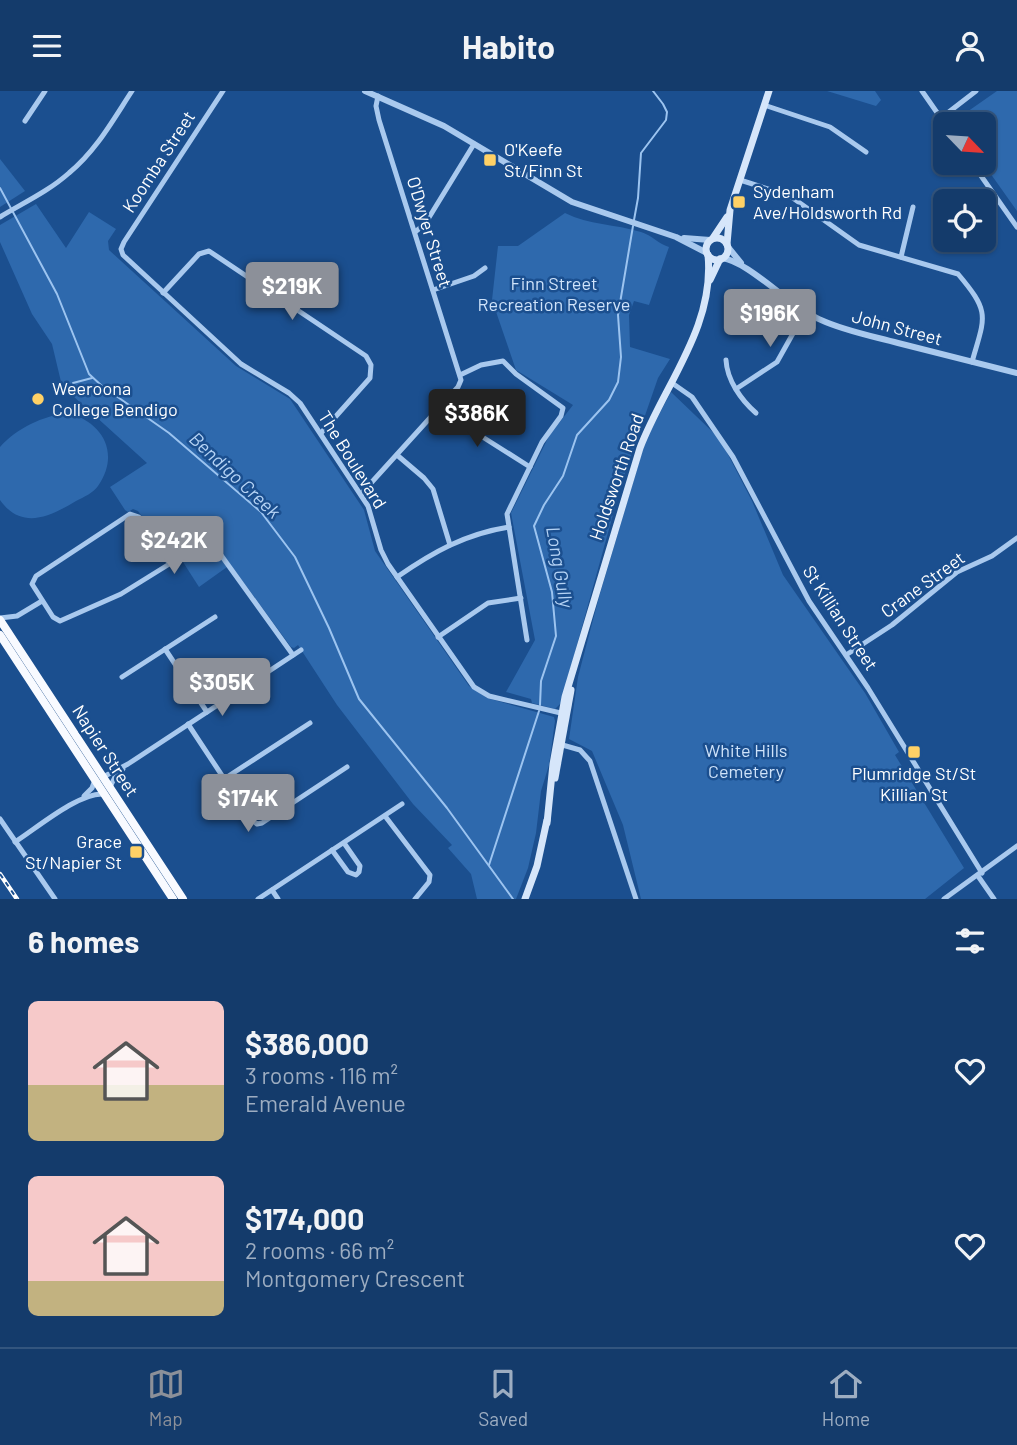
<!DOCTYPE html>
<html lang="en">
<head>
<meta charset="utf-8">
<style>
	body { margin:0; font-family:Barlow,sans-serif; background:#214673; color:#f1f3f6; height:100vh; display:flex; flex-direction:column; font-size:26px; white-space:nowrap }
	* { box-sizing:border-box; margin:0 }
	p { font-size:23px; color:#9dadc1 }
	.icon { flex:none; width:38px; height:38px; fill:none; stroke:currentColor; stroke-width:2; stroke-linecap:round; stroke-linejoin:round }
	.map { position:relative; height:808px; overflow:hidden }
	.side { display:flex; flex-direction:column; background:#143b6b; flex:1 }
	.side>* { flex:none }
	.needle { width:46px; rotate:115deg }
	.controls { position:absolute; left:933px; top:21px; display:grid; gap:14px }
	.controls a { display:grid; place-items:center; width:63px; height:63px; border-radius:10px; background:#143b6b; box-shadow:0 2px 5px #0004,0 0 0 2px #33557e; font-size:35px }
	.price { position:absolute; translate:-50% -60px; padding:0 16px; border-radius:7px; background:#8c9099; color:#fff; font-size:23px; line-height:46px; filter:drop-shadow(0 2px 4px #0008) }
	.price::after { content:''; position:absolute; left:50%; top:42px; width:21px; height:16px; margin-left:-10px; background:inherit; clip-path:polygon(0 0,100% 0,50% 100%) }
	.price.current { background:#222; color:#fff }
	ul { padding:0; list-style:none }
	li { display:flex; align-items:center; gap:21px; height:175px; padding:0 28px }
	li span { display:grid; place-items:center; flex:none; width:196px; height:140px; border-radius:10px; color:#555 }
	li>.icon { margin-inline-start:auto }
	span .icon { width:84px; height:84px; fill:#fffc; stroke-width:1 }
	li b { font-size:30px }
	h2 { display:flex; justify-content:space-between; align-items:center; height:84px; padding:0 28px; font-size:30px }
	header { display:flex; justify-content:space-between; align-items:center; height:91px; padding:0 28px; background:#143b6b; font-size:32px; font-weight:700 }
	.tab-bar { display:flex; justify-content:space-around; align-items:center; height:98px; border-top:2px solid #33557e; background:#143b6b; font-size:19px; color:#9dadc1 }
	.tab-bar a { display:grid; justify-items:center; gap:4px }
	.tab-bar .current { color:#8c9099 }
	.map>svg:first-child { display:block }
	.green { fill:#2e69ad }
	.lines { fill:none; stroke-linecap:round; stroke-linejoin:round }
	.stream { stroke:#9cc4f0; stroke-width:2 }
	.minor { stroke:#a9c9ee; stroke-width:5 }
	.tertiary { stroke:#a9c9ee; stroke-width:6 }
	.secondary { stroke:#d6e6fa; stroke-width:7 }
	.trunk { stroke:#f8faff; stroke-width:8 }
	.rail-casing { stroke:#fff; stroke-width:4.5 }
	.rail { stroke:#1b4f8f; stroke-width:2; stroke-dasharray:5; stroke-linecap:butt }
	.poi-dot { fill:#ffd166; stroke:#1b4f8f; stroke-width:2.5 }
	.labels { text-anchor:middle; stroke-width:5; stroke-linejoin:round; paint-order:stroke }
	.poi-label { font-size:18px; fill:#fff; stroke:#1b4f8f; text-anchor:start }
	.street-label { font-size:18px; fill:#fff; stroke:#1b4f8f }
	.park-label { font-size:18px; fill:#cfe3fa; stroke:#1b4f8f }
	.water-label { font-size:19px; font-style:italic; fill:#b5d3f5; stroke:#1b4f8f }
</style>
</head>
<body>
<header><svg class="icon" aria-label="menu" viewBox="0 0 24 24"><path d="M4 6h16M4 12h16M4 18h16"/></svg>Habito<svg class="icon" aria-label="person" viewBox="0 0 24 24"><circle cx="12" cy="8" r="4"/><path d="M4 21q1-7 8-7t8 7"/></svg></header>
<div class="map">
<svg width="1017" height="808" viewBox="0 0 1017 808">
	<rect width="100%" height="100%" fill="#1b4f8f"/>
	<g class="green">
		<polygon points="827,0 875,0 881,9 876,15"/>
		<polygon points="997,0 1017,0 1017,120 983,72 984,33 956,33 954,30"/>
		<polygon points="0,68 25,100 0,116"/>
		<polygon points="36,113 66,157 89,121 116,138 108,150 109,159 236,275 290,308 364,419 375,460 469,595 487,607 554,626 555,630 549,674 541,700 536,742 528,777 516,808 477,808 471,783 448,757 452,754 413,713 337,614 298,554 294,557 291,556 211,447 205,445 174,465 170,465 138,420 133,418 128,421 125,419 110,396 147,372 62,295 52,253 32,223 0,151 0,134"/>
		<path d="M565 122C589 134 615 133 641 141 652 144 658 153 669 156L649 214 634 210 629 224 630 256 670 268 658 287 622 391 561 612 555 618 532 612 531 608 506 601 535 549 511 422 549 345 573 314 516 279 492 209 498 155H518Z"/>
		<polygon points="671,301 720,348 752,410 783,484 865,602 899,661 895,664 964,777 925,808 641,808 623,734 592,660 569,648 578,586 599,506 646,348"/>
		<path d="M67 322C102 330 121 362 98 395 93 402 84 406 76 410 51 425 22 440 0 409V356C17 337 43 325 67 322Z"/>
		<polygon points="210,454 227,476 199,496 183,471"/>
	</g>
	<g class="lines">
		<g class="stream">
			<polyline points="0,97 57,203 89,283 102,295 169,342 261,421 295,466 329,537 359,608 447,717 513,808"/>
			<polyline points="634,129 638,107 641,62 666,29 667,21 663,13 653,0"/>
			<polyline points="73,292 92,287"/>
			<polyline points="540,614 541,590 556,545 552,501 534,435 544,414 563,385 577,344 609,309 618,291 621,266 618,224 633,135"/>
			<polyline points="489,774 539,620"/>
		</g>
		<g class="minor">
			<polyline points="223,0 124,151 121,158 123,164 241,273 289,302 300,312 368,415 381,459 388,473 474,596 489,605 565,623"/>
			<polyline points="922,0 945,33"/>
			<polyline points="764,14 830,36 866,61"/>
			<polyline points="941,27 976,0"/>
			<polyline points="25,30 45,0"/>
			<polyline points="972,72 1017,136"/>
			<path d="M740 89 790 105 859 154 958 183C991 222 985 225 972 271"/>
			<path d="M0 126C23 112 49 100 69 82 96 60 113 29 132 0"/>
			<polyline points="415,141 425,133 474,53"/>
			<polyline points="901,166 913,116"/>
			<polyline points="433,199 474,185 485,177"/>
			<polyline points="163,202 199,163 209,160 366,265 371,274 370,287 321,342"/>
			<path d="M726 269C727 289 741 309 756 322"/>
			<polyline points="460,284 481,274 503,270 516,283 563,317 561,325 542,351 507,423 527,549"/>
			<polyline points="672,292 692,306 733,366 809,510 868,597 982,782"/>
			<polyline points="736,298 777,271 805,221"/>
			<polyline points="442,314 481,345 530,376"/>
			<polyline points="397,364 424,387 433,398 450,454"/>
			<polyline points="361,403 458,296 461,289 379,29 376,15 378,5"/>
			<polyline points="169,472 139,426 130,423 36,485 32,493 53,526 60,530 121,503 208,449 213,453 293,564"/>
			<path d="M397 486C433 461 465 443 509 436"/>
			<polyline points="0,527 17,525 42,510"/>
			<polyline points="438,546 488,512 521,507"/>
			<polyline points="165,558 207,621"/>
			<polyline points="846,564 892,534 957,481 992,465 1017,447"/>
			<polyline points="122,586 215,526"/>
			<polyline points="188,633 250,727 257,733 262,732 347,676"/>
			<polyline points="559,653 580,659 590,670 636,808"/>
			<polyline points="103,686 128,673 301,559"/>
			<polyline points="224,688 310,632"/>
			<polyline points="110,696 115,686 123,678"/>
			<polyline points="84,705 92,697 95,689"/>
			<polyline points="385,725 430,784 429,791 415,808"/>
			<polyline points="0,728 55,808"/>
			<path d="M15 751C37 737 78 702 103 703"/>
			<polyline points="332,759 348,781 356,784 359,781 360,775 344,752"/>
			<polyline points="978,785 994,808"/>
			<polyline points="272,799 278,808"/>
			<polyline points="258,808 402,713"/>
			<polyline points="944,808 1017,755"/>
		</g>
		<g class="tertiary">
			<polyline points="365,0 444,35 572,111 676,146 707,162"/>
			<polyline points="684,147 710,149"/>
			<polyline points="728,156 741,172"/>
			<path d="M722 167C750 171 790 216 821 229 845 240 872 245 898 252 937 262 977 272 1017 282"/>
		</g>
		<g class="secondary">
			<polyline points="713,147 727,126"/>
			<circle cx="717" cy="158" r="11"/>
			<polyline points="727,153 730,119 769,0"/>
			<polyline points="710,189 720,168"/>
			<polyline points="555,687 571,599"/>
			<path d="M547 732 553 673 565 606 640 357C664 294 715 236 708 164"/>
			<polyline points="525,808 537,775 547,729"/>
		</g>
		<g class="trunk">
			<polyline points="0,529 183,808"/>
			<polyline points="0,544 173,808"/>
		</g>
		<g class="rail-casing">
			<polyline id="rail" points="0,783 17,808"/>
		</g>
		<use href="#rail" class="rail"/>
	</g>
	<g class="poi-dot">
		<rect x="483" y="62" width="14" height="14" rx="3.5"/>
		<rect x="732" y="104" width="14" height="14" rx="3.5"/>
		<circle cx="38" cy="308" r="7"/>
		<rect x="907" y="654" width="14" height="14" rx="3.5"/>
		<rect x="129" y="754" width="14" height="14" rx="3.5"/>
	</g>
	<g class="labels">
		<g class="poi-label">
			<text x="504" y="65">O'Keefe<tspan x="504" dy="21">St/Finn St</tspan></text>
			<text x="753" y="107">Sydenham<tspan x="753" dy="21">Ave/Holdsworth Rd</tspan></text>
			<text x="52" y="304">Weeroona<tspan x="52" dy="21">College Bendigo</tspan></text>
			<text x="914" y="689" text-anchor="middle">Plumridge St/St<tspan x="914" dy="21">Killian St</tspan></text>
			<text x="122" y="757" text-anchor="end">Grace<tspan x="122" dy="21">St/Napier St</tspan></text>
		</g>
		<g class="street-label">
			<text transform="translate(159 71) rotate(-57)" y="6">Koomba Street</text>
			<text transform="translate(429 141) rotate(73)" y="6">O'Dwyer Street</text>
			<text transform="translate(897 237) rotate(15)" y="6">John Street</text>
			<text transform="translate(352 369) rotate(58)" y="6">The Boulevard</text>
			<text transform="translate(617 386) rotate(-71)" y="6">Holdsworth Road</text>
			<text transform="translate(923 494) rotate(-36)" y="6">Crane Street</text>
			<text transform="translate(840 527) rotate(57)" y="6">St Killian Street</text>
			<text transform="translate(105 660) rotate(57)" y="6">Napier Street</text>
		</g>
		<g class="park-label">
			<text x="554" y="199">Finn Street<tspan x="554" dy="21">Recreation Reserve</tspan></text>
			<text x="746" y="666">White Hills<tspan x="746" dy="21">Cemetery</tspan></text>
		</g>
		<g class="water-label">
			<text transform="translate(235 384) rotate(43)" y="7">Bendigo Creek</text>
			<text transform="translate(560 476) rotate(80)" y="7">Long Gully</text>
		</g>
	</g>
</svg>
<div class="controls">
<a><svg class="needle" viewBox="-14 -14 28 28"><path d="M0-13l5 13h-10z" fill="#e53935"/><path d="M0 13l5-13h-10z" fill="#9dadc1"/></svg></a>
<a><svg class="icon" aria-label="locate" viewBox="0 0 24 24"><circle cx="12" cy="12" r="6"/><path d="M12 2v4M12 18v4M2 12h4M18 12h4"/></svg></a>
</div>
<b class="price" style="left:292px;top:231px">$219K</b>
<b class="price" style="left:770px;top:258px">$196K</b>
<b class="price current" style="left:477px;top:358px">$386K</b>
<b class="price" style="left:174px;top:485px">$242K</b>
<b class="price" style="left:222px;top:627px">$305K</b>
<b class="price" style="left:248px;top:743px">$174K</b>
</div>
<section class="side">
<h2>6 homes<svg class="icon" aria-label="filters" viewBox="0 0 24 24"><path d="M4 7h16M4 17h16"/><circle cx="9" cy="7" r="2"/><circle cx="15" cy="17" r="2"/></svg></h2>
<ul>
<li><span style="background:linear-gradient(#f6c9c9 60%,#c2b280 0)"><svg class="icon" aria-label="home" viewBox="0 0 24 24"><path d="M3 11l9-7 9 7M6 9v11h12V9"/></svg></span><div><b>$386,000</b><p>3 rooms · 116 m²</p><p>Emerald Avenue</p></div><svg class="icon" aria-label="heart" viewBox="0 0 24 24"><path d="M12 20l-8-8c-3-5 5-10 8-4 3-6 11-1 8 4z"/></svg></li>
<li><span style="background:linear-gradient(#f6c9c9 75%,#c2b280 0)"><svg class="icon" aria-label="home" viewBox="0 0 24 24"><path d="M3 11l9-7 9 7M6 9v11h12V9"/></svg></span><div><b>$174,000</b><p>2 rooms · 66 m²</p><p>Montgomery Crescent</p></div><svg class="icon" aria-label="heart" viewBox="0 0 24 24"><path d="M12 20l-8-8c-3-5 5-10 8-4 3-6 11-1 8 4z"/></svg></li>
</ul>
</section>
<nav class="tab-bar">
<a class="current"><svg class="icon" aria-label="map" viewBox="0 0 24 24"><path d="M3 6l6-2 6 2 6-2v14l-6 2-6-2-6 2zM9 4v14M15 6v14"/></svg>Map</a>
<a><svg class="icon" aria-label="saved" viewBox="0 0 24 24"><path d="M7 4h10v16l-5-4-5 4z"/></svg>Saved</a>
<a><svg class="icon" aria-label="home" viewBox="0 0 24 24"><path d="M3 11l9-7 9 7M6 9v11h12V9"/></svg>Home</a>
</nav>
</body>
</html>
